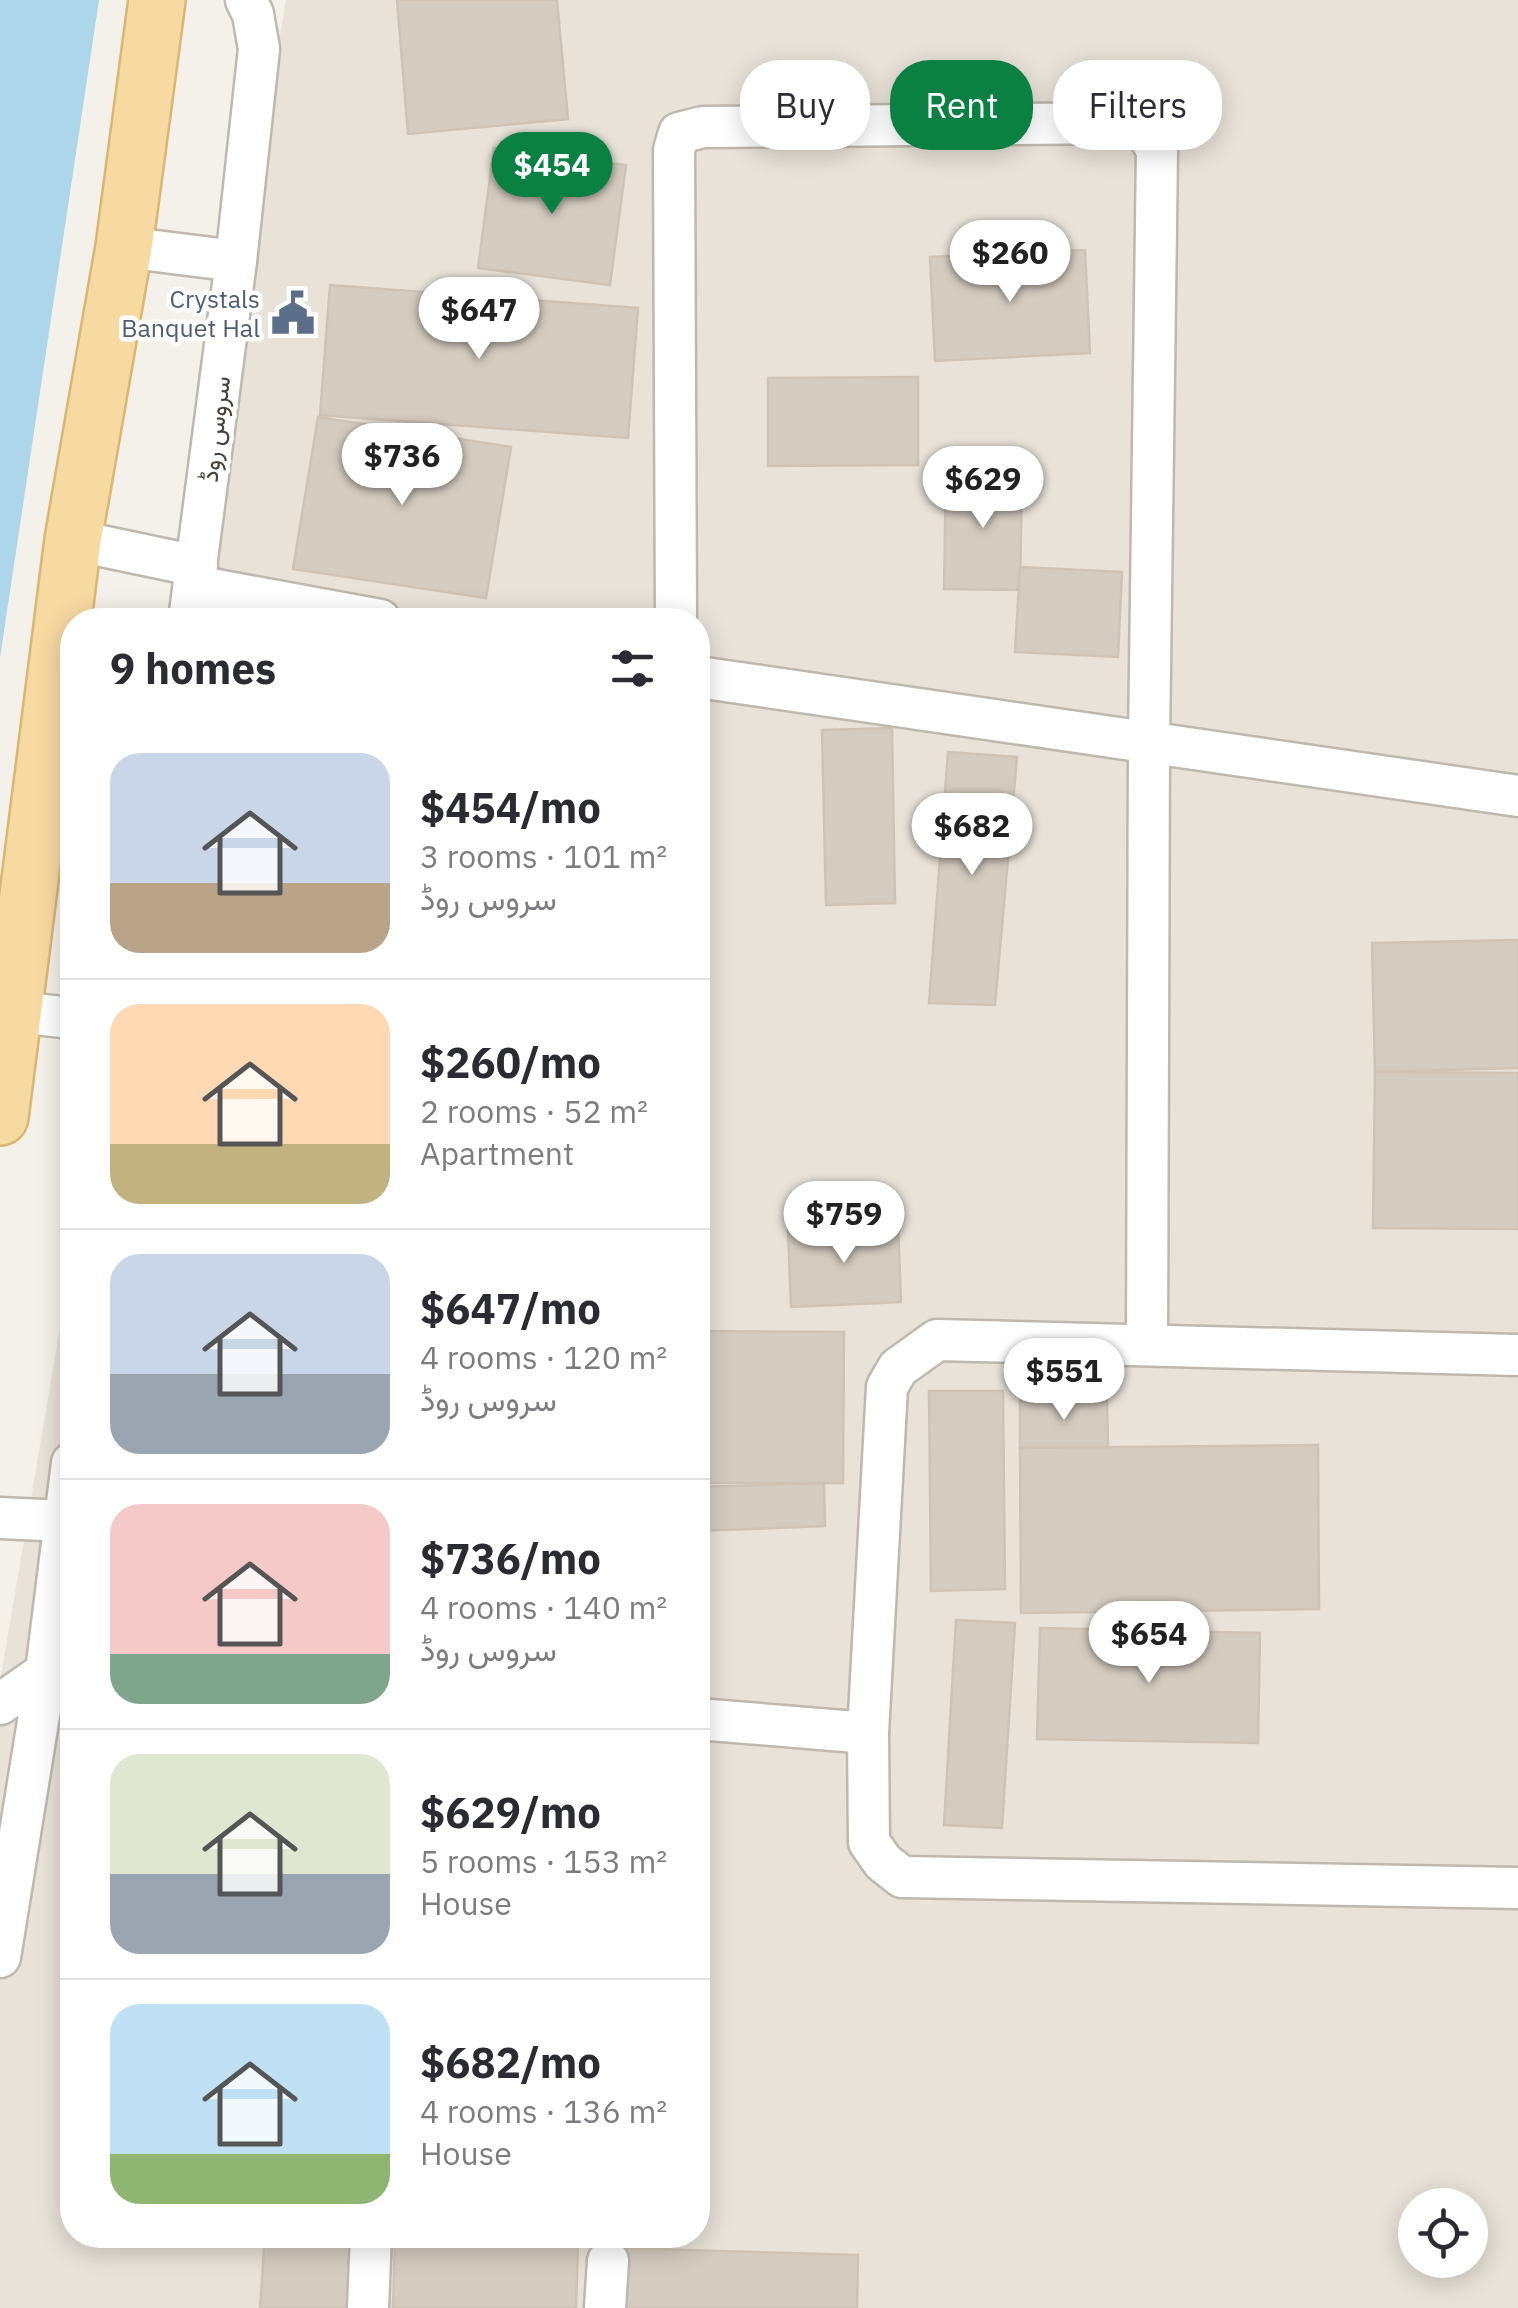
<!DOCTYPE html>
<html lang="en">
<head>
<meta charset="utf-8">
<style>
	body { margin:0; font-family:"IBM Plex Sans",Vazirmatn,sans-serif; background:#f2f2f3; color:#2b2b33; height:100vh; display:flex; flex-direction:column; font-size:38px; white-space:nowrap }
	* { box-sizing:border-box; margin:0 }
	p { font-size:32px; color:#7c7c81 }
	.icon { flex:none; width:55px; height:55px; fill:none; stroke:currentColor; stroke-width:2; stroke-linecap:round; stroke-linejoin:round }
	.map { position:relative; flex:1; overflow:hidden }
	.panel { position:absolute; left:60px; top:608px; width:650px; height:1640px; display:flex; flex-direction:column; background:#fff; border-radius:40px; box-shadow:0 5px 25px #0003 }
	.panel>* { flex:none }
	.banner { position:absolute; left:740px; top:60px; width:628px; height:90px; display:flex; gap:20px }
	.controls { position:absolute; left:1398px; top:2188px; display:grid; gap:20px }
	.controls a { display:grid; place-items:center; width:90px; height:90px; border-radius:50%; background:#fff; box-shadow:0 5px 25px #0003; font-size:50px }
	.price { position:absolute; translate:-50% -85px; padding:0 22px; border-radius:35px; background:#fff; color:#222; font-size:32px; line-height:65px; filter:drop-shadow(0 2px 5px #0008) }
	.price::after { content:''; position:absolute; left:50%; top:60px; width:30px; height:22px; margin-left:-15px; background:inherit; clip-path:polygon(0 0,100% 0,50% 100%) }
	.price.active { background:#0b8043; color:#fff }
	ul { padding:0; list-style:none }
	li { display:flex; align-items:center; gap:30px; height:250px; padding:0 50px }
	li+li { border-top:2px solid #e1e1e2 }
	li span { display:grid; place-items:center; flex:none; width:280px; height:200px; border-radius:30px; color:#555 }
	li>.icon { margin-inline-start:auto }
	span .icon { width:120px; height:120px; fill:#fffc; stroke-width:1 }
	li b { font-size:42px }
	h2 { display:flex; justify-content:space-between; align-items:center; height:120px; padding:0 50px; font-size:42px }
	.tag { padding:0 35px; border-radius:40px; background:#fff; box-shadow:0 5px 25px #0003; font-size:35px; line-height:90px }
	.tag.active { background:#0b8043; color:#fff }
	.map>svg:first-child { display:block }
	.residential { fill:#e8e2d9; fill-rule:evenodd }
	.water { fill:#add6eb }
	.building { fill:#d5ccc1; stroke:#cfc3b5; stroke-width:2.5 }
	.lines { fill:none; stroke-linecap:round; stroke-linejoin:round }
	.minor-casing { stroke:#bfb8ae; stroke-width:45 }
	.primary-casing { stroke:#dbb572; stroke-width:60 }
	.minor { stroke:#fff; stroke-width:40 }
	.primary { stroke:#f7d9a2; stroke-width:55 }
	.labels { text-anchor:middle; stroke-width:9; stroke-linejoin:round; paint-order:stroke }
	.service-label { font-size:25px; fill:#4e5e75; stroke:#fff; text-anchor:end }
	.street-label { font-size:25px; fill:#484139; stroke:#fff }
</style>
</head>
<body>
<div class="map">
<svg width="1518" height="2308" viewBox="0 0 1518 2308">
	<rect width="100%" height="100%" fill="#f4f1eb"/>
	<path class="residential" d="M286 0H1518V2308H0V1682L72 1256V2235H698V620H181ZM1415 2205H1470V2260H1415Z"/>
	<polygon class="water" points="0,0 99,0 0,658"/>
	<g class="building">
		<polygon points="397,0 557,0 568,119 408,134"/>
		<polygon points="494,148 626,165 610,285 478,268"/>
		<polygon points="1085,250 1090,353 935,361 930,257"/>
		<polygon points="330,285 638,308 628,438 320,415"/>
		<polygon points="918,377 918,465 768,466 768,378"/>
		<polygon points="318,417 511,447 486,598 293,569"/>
		<polygon points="946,472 1022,473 1020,590 944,589"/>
		<polygon points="1020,567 1122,572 1118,657 1015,652"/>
		<polygon points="892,728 895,903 826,905 822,730"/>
		<polygon points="948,752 1017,757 995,1005 929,1003"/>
		<polygon points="1518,940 1518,1068 1375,1072 1372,943"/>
		<polygon points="1375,1072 1518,1073 1518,1229 1373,1228"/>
		<polygon points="898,1225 901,1302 791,1307 788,1230"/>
		<polygon points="698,1331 844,1332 843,1483 698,1483"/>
		<polygon points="929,1391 1003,1391 1005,1589 931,1591"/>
		<polygon points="1020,1398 1107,1398 1108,1448 1020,1448"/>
		<polygon points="1318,1445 1319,1609 1021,1613 1020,1448"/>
		<polygon points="824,1483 825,1526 698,1531 698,1487"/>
		<polygon points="956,1620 1015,1623 1002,1828 944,1825"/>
		<polygon points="1040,1628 1260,1633 1258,1743 1037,1739"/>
		<polygon points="265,2235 367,2237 362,2308 260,2308"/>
		<polygon points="395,2240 578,2245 576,2308 393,2308"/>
		<polygon points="619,2248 858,2255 857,2308 617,2308"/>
	</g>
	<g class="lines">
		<g class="minor-casing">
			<g id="minor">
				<polyline points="124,247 236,261"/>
				<polyline points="73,540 197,566"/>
				<polyline points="195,586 380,620"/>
				<polyline points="189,620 236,261 259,49 253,14 246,0"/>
				<polyline points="676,620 674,150 679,133 703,127 1131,123 1148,134 1157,151 1149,742 1147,1343"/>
				<polyline points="698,677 1518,796"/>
				<polyline points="16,1012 72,1018"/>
				<polyline points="1518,1355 937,1340 898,1368 887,1387 868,1733 869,1842 883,1862 902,1877 1518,1888"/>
				<polyline points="0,1518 65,1521"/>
				<polyline points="0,1704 46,1672 59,1671"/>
				<polyline points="698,1719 868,1733"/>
				<polyline points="0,1957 46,1672 72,1463"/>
				<polyline points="368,2308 371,2235"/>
				<polyline points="605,2308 608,2261"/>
			</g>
		</g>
		<g class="primary-casing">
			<polyline id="primary" points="0,1117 73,540 124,247 157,0"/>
		</g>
		<use href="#minor" class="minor"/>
		<use href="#primary" class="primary"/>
	</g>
	<defs>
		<g id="civic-bare" transform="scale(3.45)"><path d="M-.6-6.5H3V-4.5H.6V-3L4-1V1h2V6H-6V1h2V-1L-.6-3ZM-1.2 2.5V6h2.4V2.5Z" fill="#5c6f8a" stroke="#fff" stroke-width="2.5" paint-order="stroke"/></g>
	</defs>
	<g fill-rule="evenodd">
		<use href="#civic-bare" x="293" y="313"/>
	</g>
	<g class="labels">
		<g class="service-label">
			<text x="260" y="308">Crystals<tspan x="260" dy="29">Banquet Hal</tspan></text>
		</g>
		<g class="street-label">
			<text transform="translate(215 429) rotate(-83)" y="9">سروس روڈ</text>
		</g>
	</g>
</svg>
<div class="controls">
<a><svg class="icon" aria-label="locate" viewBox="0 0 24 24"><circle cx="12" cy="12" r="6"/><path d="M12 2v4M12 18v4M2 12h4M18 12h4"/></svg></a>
</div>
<b class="price active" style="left:552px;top:217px">$454</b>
<b class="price" style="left:1010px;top:305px">$260</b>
<b class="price" style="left:479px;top:362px">$647</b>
<b class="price" style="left:402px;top:508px">$736</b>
<b class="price" style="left:983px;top:531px">$629</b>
<b class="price" style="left:972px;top:878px">$682</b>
<b class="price" style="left:844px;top:1266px">$759</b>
<b class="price" style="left:1064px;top:1423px">$551</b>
<b class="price" style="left:1149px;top:1686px">$654</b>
<div class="banner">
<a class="tag">Buy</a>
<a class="tag active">Rent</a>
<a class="tag">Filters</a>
</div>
<section class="panel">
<h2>9 homes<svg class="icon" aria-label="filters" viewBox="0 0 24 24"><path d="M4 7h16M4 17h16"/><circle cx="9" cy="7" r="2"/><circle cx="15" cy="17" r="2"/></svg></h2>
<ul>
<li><span style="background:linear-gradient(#c9d6e8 65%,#b9a48a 0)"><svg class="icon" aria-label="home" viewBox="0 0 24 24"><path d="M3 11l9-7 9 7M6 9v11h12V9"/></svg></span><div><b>$454/mo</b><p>3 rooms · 101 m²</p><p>سروس روڈ</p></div></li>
<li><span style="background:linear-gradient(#ffd9b3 70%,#c2b280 0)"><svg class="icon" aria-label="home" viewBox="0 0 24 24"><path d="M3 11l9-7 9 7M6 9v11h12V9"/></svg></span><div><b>$260/mo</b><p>2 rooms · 52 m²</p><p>Apartment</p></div></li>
<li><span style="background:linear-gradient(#c9d6e8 60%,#9aa5b1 0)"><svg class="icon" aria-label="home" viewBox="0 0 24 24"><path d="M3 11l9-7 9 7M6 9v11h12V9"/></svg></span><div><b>$647/mo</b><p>4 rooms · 120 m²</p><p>سروس روڈ</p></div></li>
<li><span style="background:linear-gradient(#f6c9c9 75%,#7fa58c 0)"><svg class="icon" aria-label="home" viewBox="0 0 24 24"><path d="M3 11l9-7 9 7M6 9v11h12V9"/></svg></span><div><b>$736/mo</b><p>4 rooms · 140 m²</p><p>سروس روڈ</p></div></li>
<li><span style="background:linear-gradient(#dfe7d0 60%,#9aa5b1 0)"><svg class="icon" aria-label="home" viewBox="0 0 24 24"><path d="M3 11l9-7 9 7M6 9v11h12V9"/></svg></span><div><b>$629/mo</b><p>5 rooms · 153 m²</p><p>House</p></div></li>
<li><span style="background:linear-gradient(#bfe0f5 75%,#8fb573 0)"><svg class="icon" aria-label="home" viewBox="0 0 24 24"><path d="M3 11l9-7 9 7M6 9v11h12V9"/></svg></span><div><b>$682/mo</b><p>4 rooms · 136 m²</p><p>House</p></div></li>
</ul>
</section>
</div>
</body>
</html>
